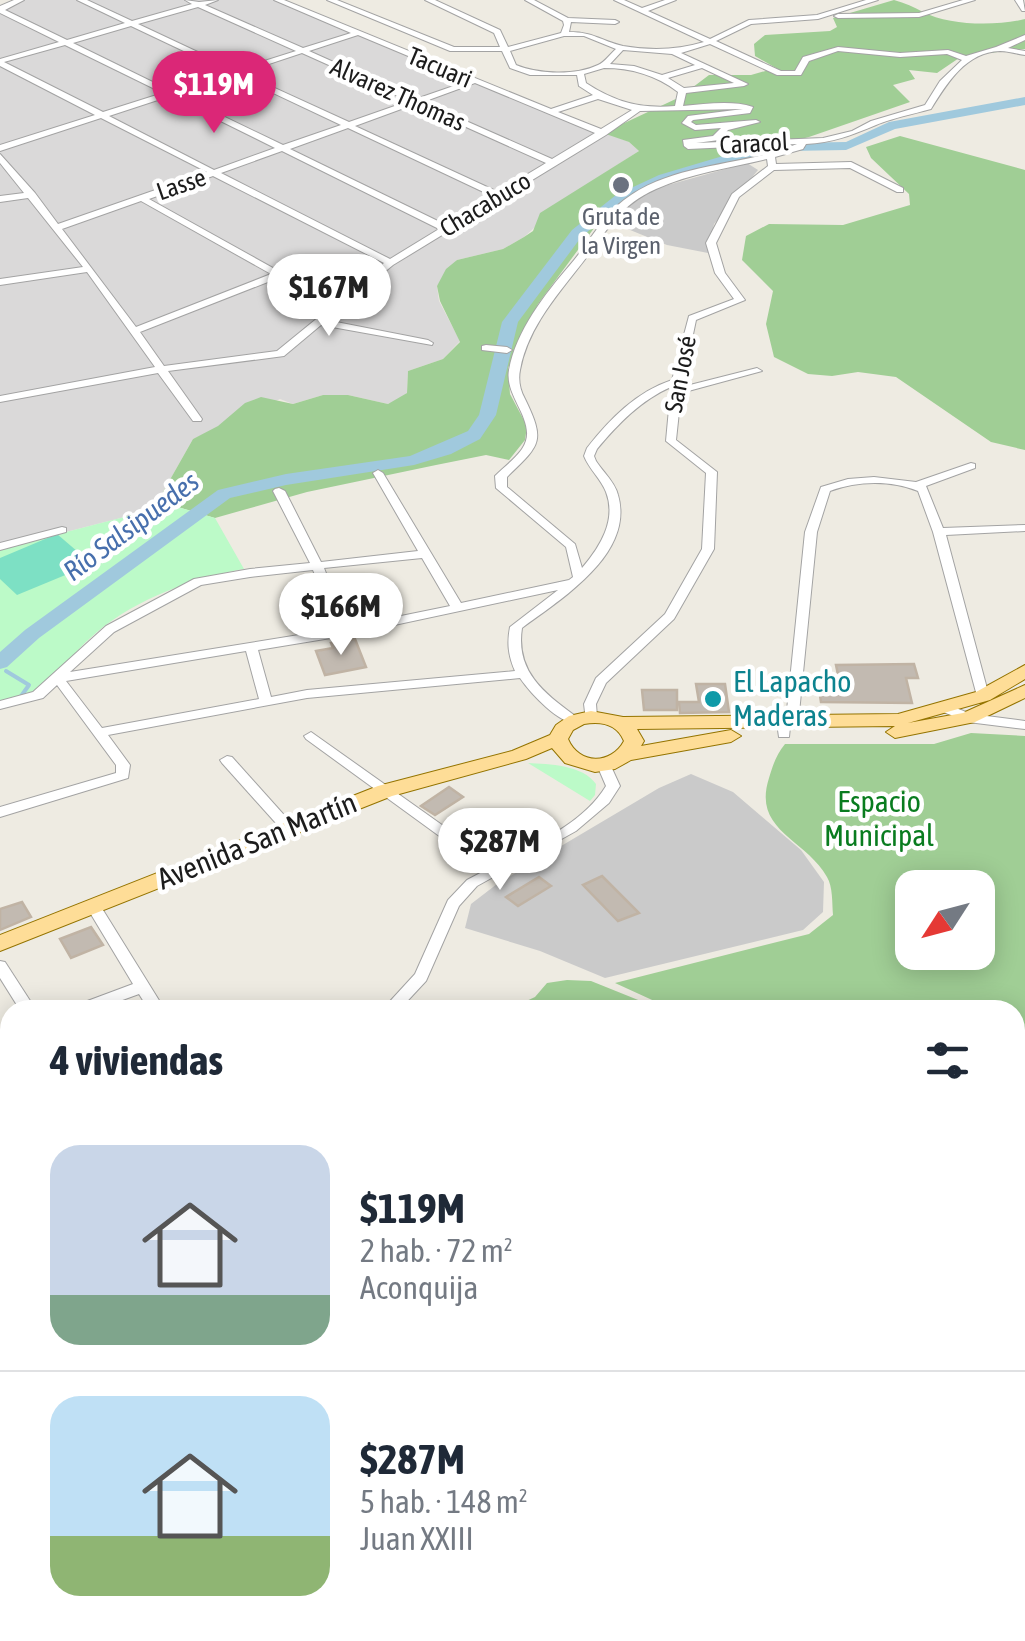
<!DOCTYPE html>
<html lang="es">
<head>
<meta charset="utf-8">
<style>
	body { margin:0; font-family:"Asap Condensed",sans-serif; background:#f2f2f3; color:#1f2937; height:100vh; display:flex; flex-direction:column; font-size:38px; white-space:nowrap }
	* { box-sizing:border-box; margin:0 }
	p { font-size:32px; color:#747a83 }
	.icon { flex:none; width:55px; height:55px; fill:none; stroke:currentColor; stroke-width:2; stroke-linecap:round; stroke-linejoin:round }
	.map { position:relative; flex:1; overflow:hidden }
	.side { position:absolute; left:0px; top:1000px; width:1025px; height:642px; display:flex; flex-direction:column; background:#fff; border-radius:30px 30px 0 0; box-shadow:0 5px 25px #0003 }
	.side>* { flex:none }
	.needle { width:65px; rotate:234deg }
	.tools { position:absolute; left:895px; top:870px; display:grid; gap:20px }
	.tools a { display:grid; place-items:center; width:100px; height:100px; border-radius:20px; background:#fff; box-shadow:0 5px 25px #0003; font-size:50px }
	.price { position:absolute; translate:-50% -85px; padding:0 22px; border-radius:35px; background:#fff; color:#222; font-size:32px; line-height:65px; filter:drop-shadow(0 2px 5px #0008) }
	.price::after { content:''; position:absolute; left:50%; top:60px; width:30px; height:22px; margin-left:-15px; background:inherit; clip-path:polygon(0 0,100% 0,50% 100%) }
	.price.on { background:#db2777; color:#fff }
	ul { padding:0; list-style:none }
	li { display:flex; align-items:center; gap:30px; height:250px; padding:0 50px }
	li+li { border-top:2px solid #e0e1e3 }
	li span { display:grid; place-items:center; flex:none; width:280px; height:200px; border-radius:30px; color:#555 }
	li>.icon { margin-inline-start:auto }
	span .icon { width:120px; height:120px; fill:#fffc; stroke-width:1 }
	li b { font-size:42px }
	h2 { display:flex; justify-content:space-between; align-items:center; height:120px; padding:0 50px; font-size:42px }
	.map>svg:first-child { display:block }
	.residential { fill:#dad9d9 }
	.religious { fill:#cacaca }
	.forest { fill:#a0ce95; fill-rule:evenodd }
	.park { fill:#bcfac8 }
	.pitch { fill:#7de0c4 }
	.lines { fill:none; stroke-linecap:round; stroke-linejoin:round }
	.stream { stroke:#a0c9dd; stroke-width:4 }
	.river { fill:#a0c9dd; fill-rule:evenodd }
	.building { fill:#c2bab1; stroke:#c0b3a4; stroke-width:2.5 }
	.street-casing { stroke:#a3a3a3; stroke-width:2 }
	.primary-casing { stroke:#947400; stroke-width:2 }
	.street { fill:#fff; fill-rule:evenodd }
	.primary { fill:#fedd97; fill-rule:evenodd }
	.worship-dot { fill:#6b7280; stroke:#fff; stroke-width:4 }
	.culture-dot { fill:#0f9aa8; stroke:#fff; stroke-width:4 }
	.labels { text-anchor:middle; stroke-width:9; stroke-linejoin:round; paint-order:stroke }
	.far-street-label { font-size:25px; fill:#1c1c1c; stroke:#fff }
	.far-worship-label { font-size:25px; fill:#5b616d; stroke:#fff }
	.far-water-label { font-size:28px; font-style:italic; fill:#476fad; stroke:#fff }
	.culture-label { font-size:30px; fill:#0d838f; stroke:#fff; text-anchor:start }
	.park-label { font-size:30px; fill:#097c1f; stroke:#fff }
	.street-label { font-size:30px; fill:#1c1c1c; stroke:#fff }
</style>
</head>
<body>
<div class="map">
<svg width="1025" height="1641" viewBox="0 0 1025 1641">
	<rect width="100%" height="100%" fill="#eeebe2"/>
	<polygon class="residential" points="20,0 278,0 629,142 639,151 572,194 524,237 503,249 457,260 437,286 439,301 460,341 443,359 408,371 407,393 399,400 388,404 348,395 323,395 293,404 280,399 193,439 163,492 171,505 0,549 0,9"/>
	<g class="religious">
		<polygon points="747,163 758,170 714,224 708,253 667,245 608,221 650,190"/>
		<polygon points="691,774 733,792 801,850 824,882 823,912 803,930 605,978 540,951 465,928 471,904 497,884 659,788"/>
	</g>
	<g class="forest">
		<path d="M894 0C905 3 914 7 923 12 949 26 998 26 1025 19V49L962 56 937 73 909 70 915 79 893 85 910 102 809 137 662 175 603 216 538 304 508 368 510 394 527 426 525 440 509 460 486 455 436 465 307 492 215 518 171 505 163 492 193 439 218 426 245 403 261 397 293 404 323 395H348L388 404 407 393 408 371 443 359 460 342 440 301 437 286 446 269 457 260 503 249 524 237 533 231 540 213 639 151 629 142 603 133 680 97 709 75H751L776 68 755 56 754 44 765 35 830 31 837 27 833 18Z"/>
		<polygon points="900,136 1025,170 1025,450 991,442 896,377 858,372 832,376 808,374 774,357 766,324 773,291 742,260 746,236 769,224 843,225 910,205 909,194 871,158 866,147"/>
		<path d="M971 733 1025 736V1641H559L555 1633 1015 1632V1010H674L615 983 809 934 833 915C832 903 833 887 827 877 805 838 752 831 769 778 773 765 776 755 785 744H934ZM912 888H978V952H912Z"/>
		<polygon points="567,980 591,981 663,1010 507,1010 535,997 547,983"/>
		<polygon points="117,1633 117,1632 251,1633 241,1641 120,1641"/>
	</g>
	<g class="park">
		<path d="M171 505 215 518 244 569C193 578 138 598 97 632 61 662 51 694 0 702V549Z"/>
		<path d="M528 763C549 764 583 765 596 784L595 795 590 801Z"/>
	</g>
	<polygon class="pitch" points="57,534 92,564 17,595 0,579 0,558"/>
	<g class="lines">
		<polyline class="stream" points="6,671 29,685 19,699"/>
		<g class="river">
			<polygon points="1025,97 1025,105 895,129 846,150 788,151 733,161 669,181 627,201 582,236 518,322 496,415 480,439 451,454 414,465 286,485 230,498 39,638 7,667 0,669 0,652 25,630 218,490 286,474 410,456 468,431 479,415 502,322 572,230 616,195 659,175 733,153 788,143 846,142 889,122"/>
			<polygon points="0,1122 10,1125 10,1148 0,1144"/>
			<polygon points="525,1632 558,1632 561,1641 527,1641"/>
		</g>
	</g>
	<g class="building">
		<polygon points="355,639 366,667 325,675 316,651 333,648 331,643"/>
		<polygon points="914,664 918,678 906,678 912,703 821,702 819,689 841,689 836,665"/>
		<polygon points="696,684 725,684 729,712 680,713 679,702 699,702"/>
		<polygon points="642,690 677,690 677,710 644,710"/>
		<polygon points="449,787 463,797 435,815 421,806"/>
		<polygon points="602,876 639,913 618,921 583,885"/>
		<polygon points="539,877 551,886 518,906 506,897"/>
		<polygon points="22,902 31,917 0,930 0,909"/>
		<polygon points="91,927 103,945 71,958 60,939"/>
	</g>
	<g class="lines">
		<g class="street-casing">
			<g id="street">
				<path d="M14 0H24L5 10 67 40 125 23 77 0H87L132 21 192 4 185 0 199 2 218 0 205 5 303 48 351 33 274 0H284L551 109 593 95 579 86 577 75H530L510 68 502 51H450L327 0H337L454 47H500L494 33 425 0H435L500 30 508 47 561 33 564 25 563 21 525 0H534L568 18 615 20 619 22 615 24 571 22 569 32C594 32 601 41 623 46 651 51 678 50 704 42L614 0H624L642 8 665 0H676L648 11 710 39 749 20 817 15 866 0H878L818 19 751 24 716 41 781 71H795L803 57 838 47 900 53 948 50 966 56 996 47 1025 35V40L1008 48 1025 51V55C1017 54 1008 51 1000 51 966 52 947 83 931 109 913 114 893 118 876 125 852 135 832 143 806 144L803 149 775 157 776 164 851 162 903 188V192H897L850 168 774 170 739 197 716 243 725 273 745 300 696 320 682 387 757 368 762 371 681 393 676 440 717 472 714 549 674 619 606 683 596 704 597 717 596 720H586L584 704 596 678 665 614 702 549 706 473 666 441 671 387C641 400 618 424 597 449L594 456 596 461C603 472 615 482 618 495 635 554 561 599 522 628 515 673 546 694 578 718L579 721 578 724C559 724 531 694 520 678L307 698 108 735 130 765 128 778 0 817V807L116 773V765L57 685 43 698 0 709V701L33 692 106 626 194 579 250 569 310 563 273 491 275 489 279 488 285 491 321 562 418 551 373 473 378 470 383 473 461 603 569 580 573 577 566 547 496 488 495 476C504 467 515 459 522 449 540 423 504 398 509 370 516 331 545 294 570 265 589 243 601 218 624 200 673 162 742 167 797 144L688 149 684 146 683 140 713 136 721 128 695 130 682 123 688 116 743 109 640 111 606 135 393 265 326 320 428 340 433 343 432 345 321 325 284 356 168 371 202 419 201 421H193L158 373 0 402V396L155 367 87 272 0 285V279L83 267 28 198 0 202V196L24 193 0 163V154L35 193 58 224 207 172 101 118 0 151V145L95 115 0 66V59L59 42 0 13V6ZM198 7 296 51 236 70 138 24ZM131 26 228 72 171 91 73 43ZM358 35 468 81 416 99 309 51ZM564 36H584L616 49C610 54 605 62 598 65 575 76 538 74 516 65L510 51ZM710 44 777 75H801L809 61 838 51 900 57 947 54 962 60 940 81 925 105 871 121 852 131 823 138 696 143 719 140 728 130 760 122 756 120 696 125 691 122 693 120 750 113 753 107C732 100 706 104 683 106L686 93 744 86 748 84 681 53ZM65 45 163 93 103 112 4 62ZM623 50 672 54 695 65 662 75 634 66 610 64ZM302 53 409 101 349 122 242 73ZM604 68C631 68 656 75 678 92L675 106C640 109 615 102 586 83L584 74ZM702 68 734 83 684 88 668 78ZM235 75 341 125 283 145 177 94ZM475 83 595 133 552 159 423 102ZM170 96 275 148 214 170 109 116ZM598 99 632 110 601 129 558 112ZM415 104 546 163 498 192 355 126ZM348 128 492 196 446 225 290 149ZM282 151 439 229 390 259 221 173ZM767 159 768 166 732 194 706 243 715 273 734 299 689 316 672 380C636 392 610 419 587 448L584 456C589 469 601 479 606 492 617 520 600 547 582 568L575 544 507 487V477C540 445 546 442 525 399 520 390 518 380 520 370 528 326 560 292 586 258 608 229 620 205 656 189 691 173 730 168 767 159ZM213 176 384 263 336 303 149 199ZM141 201 271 274 136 327 62 229ZM278 278 331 307 277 351 164 366 140 332ZM422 558 450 606 347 627 324 568ZM313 570 336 629 70 672 114 632 201 585 250 577ZM558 590 510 627C507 643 508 655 515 671L307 690 271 697 258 650 343 636ZM246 651 259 699 102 728 66 681Z"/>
				<polygon points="963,0 975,0 919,17 838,18 834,16 838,14 919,13"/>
				<polygon points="1015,0 1023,0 1025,11 1022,11"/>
				<polygon points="486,345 507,347 512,350 507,353 482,350 482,346"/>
				<path d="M971 463 975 464V468L926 486 943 528 1025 525V531L946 535 989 696 988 699H978L977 696 933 532 918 491C890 480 858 481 830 491L817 532 798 723 797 726 790 727 789 737H779L777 723 778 720H786L805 532 821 487 848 479 874 477 916 482Z"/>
				<polygon points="62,527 66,528 66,532 0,550 0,543"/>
				<polygon points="946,704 971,714 1025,721 1025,729 968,722 941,711 940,708"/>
				<path d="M311 732 497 864C535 844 583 824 606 786L597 765 599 762H609L620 786 609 803 576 831 477 886 459 906 426 981 399 1010H382L415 974 448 900 467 880 486 870 306 739 304 736Z"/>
				<polygon points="227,756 232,757 293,825 295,828 293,831 283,831 222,763 220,760"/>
				<polygon points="93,901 98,902 165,1010 149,1010 139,994 95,1010 71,1010 74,1006 133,984 86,906"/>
				<polygon points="0,961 5,962 36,1010 20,1010 0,978"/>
				<polygon points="10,1029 10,1041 0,1044 0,1032"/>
				<polygon points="0,1142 10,1147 10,1162 0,1157"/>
				<polygon points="10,1218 10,1234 0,1238 0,1222"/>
				<polygon points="506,1632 528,1632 532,1641 510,1641"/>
			</g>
		</g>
		<g class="primary-casing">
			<path id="primary" d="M1025 665V679L990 700 908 723 963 713 1025 685V698L975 722 895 738 886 732 895 726 637 729 644 741 641 746 731 730 741 736 731 742 631 760 615 769 595 772 565 763 552 748 526 759 392 796 0 951V935L378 786 512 751 550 735 556 725 569 716 591 711 623 717 898 714 976 692ZM584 724C601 721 617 724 624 741 611 765 579 765 568 739L573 730Z"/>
		</g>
		<use href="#street" class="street"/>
		<use href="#primary" class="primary"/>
	</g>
	<circle class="worship-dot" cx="621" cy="185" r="10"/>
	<circle class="culture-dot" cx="713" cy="699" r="10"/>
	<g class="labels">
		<g class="far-street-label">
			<text transform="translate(440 67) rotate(23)" y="9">Tacuari</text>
			<text transform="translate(398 94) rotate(24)" y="9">Alvarez Thomas</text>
			<text transform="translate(754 143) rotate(-3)" y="9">Caracol</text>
			<text transform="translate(181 184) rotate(-19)" y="9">Lasse</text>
			<text transform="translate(485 204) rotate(-31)" y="9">Chacabuco</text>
			<text transform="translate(680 374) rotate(-79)" y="9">San José</text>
		</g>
		<g class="far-worship-label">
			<text x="621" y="225">Gruta de<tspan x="621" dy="29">la Virgen</tspan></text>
		</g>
		<g class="far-water-label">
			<text transform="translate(131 526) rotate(-37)" y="10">Río Salsipuedes</text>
		</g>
		<g class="culture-label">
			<text x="733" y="692">El Lapacho<tspan x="733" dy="34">Maderas</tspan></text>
		</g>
		<g class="park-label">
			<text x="879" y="812">Espacio<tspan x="879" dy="34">Municipal</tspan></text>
		</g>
		<g class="street-label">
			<text transform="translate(257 841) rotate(-22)" y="10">Avenida San Martín</text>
		</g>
	</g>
</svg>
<div class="tools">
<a><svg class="needle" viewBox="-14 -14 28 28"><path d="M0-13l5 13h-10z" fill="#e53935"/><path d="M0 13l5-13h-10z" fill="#747a83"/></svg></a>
</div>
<b class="price on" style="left:214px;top:136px">$119M</b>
<b class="price" style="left:329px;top:339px">$167M</b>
<b class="price" style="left:341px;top:658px">$166M</b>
<b class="price" style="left:500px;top:893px">$287M</b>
<section class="side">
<h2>4 viviendas<svg class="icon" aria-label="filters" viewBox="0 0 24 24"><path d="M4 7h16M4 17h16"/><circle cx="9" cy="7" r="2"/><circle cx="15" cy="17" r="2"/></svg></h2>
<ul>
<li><span style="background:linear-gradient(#c9d6e8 75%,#7fa58c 0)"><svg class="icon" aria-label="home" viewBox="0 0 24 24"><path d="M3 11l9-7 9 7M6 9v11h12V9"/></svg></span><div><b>$119M</b><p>2 hab. · 72 m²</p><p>Aconquija</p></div></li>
<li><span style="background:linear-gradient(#bfe0f5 70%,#8fb573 0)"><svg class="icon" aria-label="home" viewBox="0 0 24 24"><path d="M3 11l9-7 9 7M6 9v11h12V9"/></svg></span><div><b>$287M</b><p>5 hab. · 148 m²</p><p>Juan XXIII</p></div></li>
</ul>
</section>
</div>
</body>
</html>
